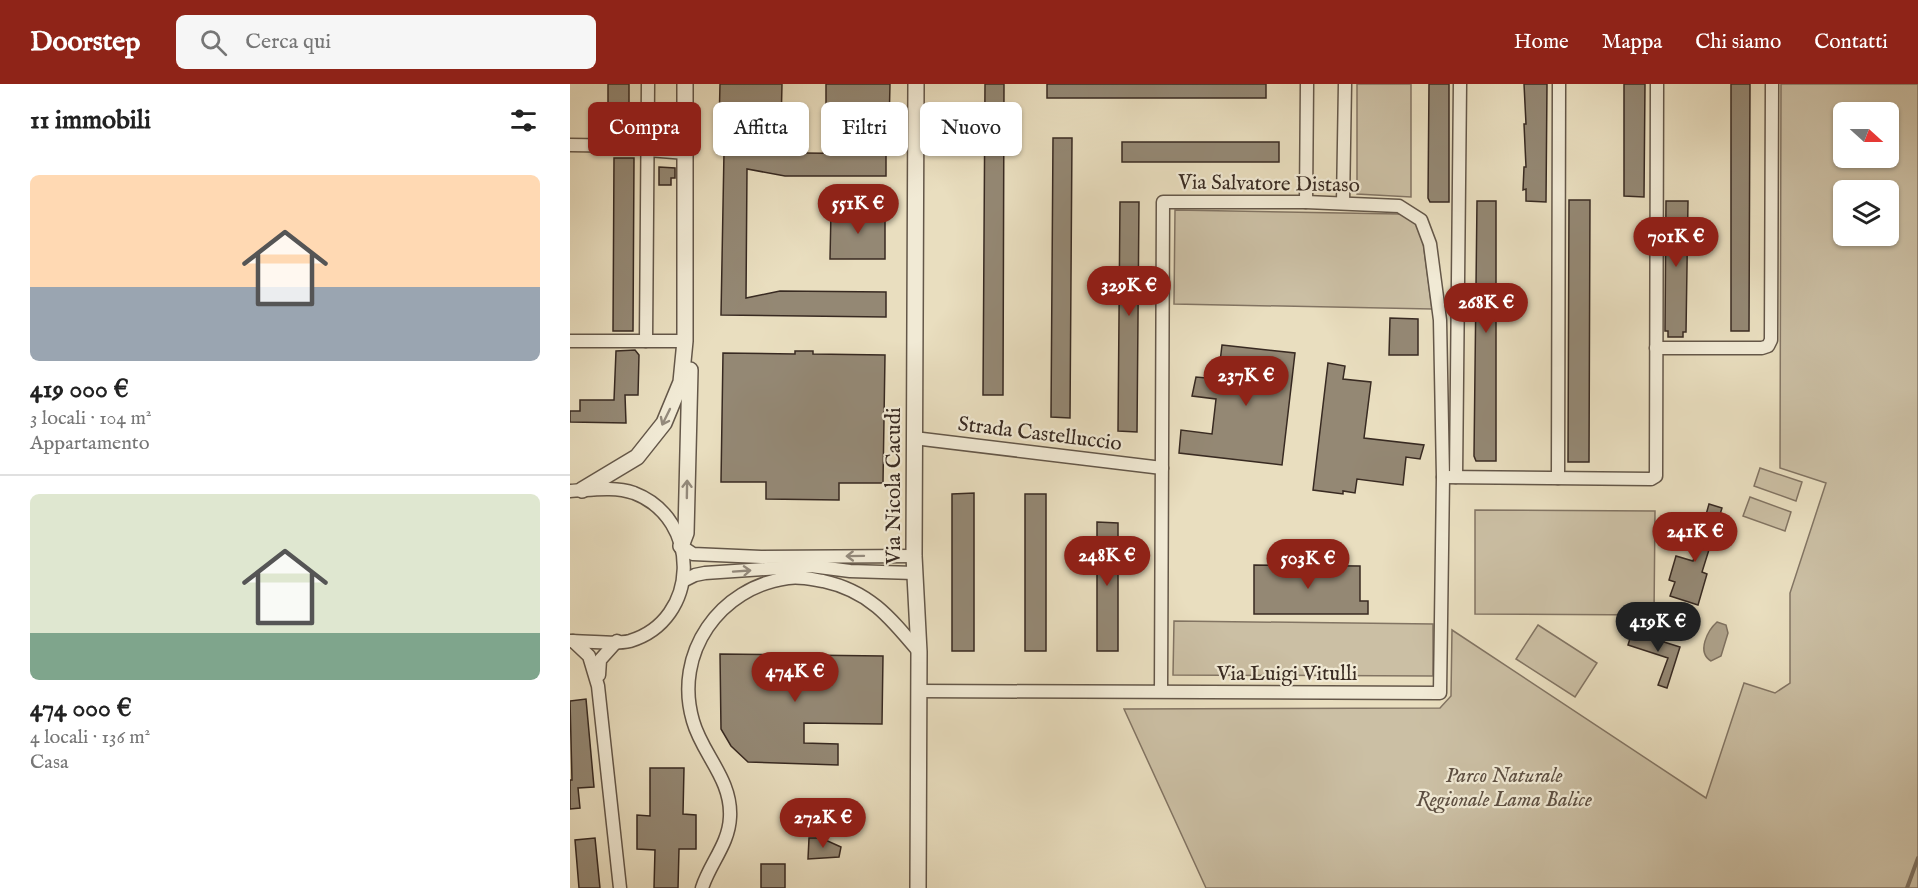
<!DOCTYPE html>
<html lang="it">
<head>
<meta charset="utf-8">
<style>
	body { margin:0; font-family:"IM FELL English",serif; background:#f6f6f6; color:#222; height:100vh; display:flex; flex-direction:column; font-size:22px; white-space:nowrap }
	* { box-sizing:border-box; margin:0 }
	p { font-size:20px; color:#767676 }
	.icon { flex:none; width:33px; height:33px; fill:none; stroke:currentColor; stroke-width:2; stroke-linecap:round; stroke-linejoin:round }
	.map { position:relative; flex:1; overflow:hidden }
	.details { display:flex; flex-direction:column; background:#fff; width:570px }
	.details>* { flex:none }
	.hud { position:absolute; left:18px; top:18px; width:570px; height:54px; display:flex; gap:12px }
	.needle { width:39px; rotate:111deg }
	.controls { position:absolute; left:1263px; top:18px; display:grid; gap:12px }
	.controls a { display:grid; place-items:center; width:66px; height:66px; border-radius:9px; background:#fff; box-shadow:0 2px 4px #0004; font-size:30px }
	.price { position:absolute; translate:-50% -51px; padding:0 14px; border-radius:21px; background:#8f2418; color:#fff; font-size:20px; line-height:39px; filter:drop-shadow(0 2px 3px #0008) }
	.price::after { content:''; position:absolute; left:50%; top:36px; width:18px; height:14px; margin-left:-9px; background:inherit; clip-path:polygon(0 0,100% 0,50% 100%) }
	.price.current { background:#222; color:#fff }
	ul { padding:0; list-style:none }
	li { display:grid; align-content:center; gap:12px; height:318px; padding:0 30px }
	li+li { border-top:2px solid #e0e0e0 }
	li span { display:grid; place-items:center; height:186px; border-radius:9px; color:#555 }
	li>.icon { margin-inline-start:auto }
	span .icon { width:108px; height:108px; fill:#fffc; stroke-width:1 }
	li b { font-size:26px }
	h2 { display:flex; justify-content:space-between; align-items:center; height:72px; padding:0 30px; font-size:26px }
	.tag { padding:0 21px; border-radius:9px; background:#fff; box-shadow:0 2px 4px #0004; font-size:21px; line-height:54px }
	.tag.current { background:#8f2418; color:#fff }
	header { display:flex; align-items:center; gap:36px; box-sizing:border-box; height:84px; padding:0 30px; background:#8f2418; color:#fff }
	header strong { font-size:28px }
	nav { display:flex; gap:33px; margin-inline-start:auto; font-size:21px }
	.search { width:420px; height:54px; background:#f6f6f6; display:flex; align-items:center; gap:15px; box-sizing:border-box; padding:0 21px; border-radius:9px; color:#767676; font-size:22px }
	main { display:flex; flex:1; min-height:0 }
	.map>svg:first-child { display:block }
	.green { fill:#cbbfa4; stroke:#827463; stroke-width:1.5; fill-rule:evenodd }
	.water { fill:#ada18a; stroke:#7e7160; stroke-width:1.5 }
	.lines { fill:none; stroke-linecap:round; stroke-linejoin:round }
	.stream { stroke:#7e7160; stroke-width:4 }
	.building { fill:#948874; stroke:#382a22; stroke-width:1.5 }
	.minor-casing { stroke:#645749; stroke-width:15 }
	.tertiary-casing { stroke:#645749; stroke-width:18 }
	.minor { stroke:#f1ead5; stroke-width:12 }
	.tertiary { stroke:#f1ead5; stroke-width:15 }
	.oneway { stroke:#948a7c }
	.labels { text-anchor:middle; stroke-width:4.5; stroke-linejoin:round; paint-order:stroke }
	.street-label { font-size:21px; fill:#382a22; stroke:#f1ead5 }
	.park-label { font-size:21px; font-style:italic; fill:#5d4f42; stroke:#f1ead5 }
</style>
</head>
<body>
<header>
<strong>Doorstep</strong>
<div class="search"><svg class="icon" aria-label="search" viewBox="0 0 24 24"><circle cx="10" cy="10" r="6"/><path d="M15 15l6 6"/></svg>Cerca qui</div>
<nav><a>Home</a><a>Mappa</a><a>Chi siamo</a><a>Contatti</a></nav>
</header>
<main>
<section class="details">
<h2>11 immobili<svg class="icon" aria-label="filters" viewBox="0 0 24 24"><path d="M4 7h16M4 17h16"/><circle cx="9" cy="7" r="2"/><circle cx="15" cy="17" r="2"/></svg></h2>
<ul>
<li><span style="background:linear-gradient(#ffd9b3 60%,#9aa5b1 0)"><svg class="icon" aria-label="home" viewBox="0 0 24 24"><path d="M3 11l9-7 9 7M6 9v11h12V9"/></svg></span><div><b>419 000 €</b><p>3 locali · 104 m²</p><p>Appartamento</p></div></li>
<li><span style="background:linear-gradient(#dfe7d0 75%,#7fa58c 0)"><svg class="icon" aria-label="home" viewBox="0 0 24 24"><path d="M3 11l9-7 9 7M6 9v11h12V9"/></svg></span><div><b>474 000 €</b><p>4 locali · 136 m²</p><p>Casa</p></div></li>
</ul>
</section>
<div class="map">
<svg width="1348" height="804" viewBox="0 0 1348 804">
	<rect width="100%" height="100%" fill="#e9debf"/>
	<filter id="stains"><feTurbulence type="fractalNoise" baseFrequency=".00333" numOctaves="4"/><feColorMatrix values="0 0 0 0 .2 0 0 0 0 .09 0 0 0 0 .02 0 0 0 .5 -.17"/></filter>
	<radialGradient id="worn" r=".72"><stop offset=".6" stop-color="#630" stop-opacity="0"/><stop offset="1" stop-color="#630" stop-opacity=".3"/></radialGradient>
	<g class="green">
		<polygon points="787,0 841,0 841,113 787,110"/>
		<path d="M1211 0H1348V804H636L554 625 870 624 881 612 882 546 1136 714 1174 599 1205 609 1220 599V509L1256 399 1210 384ZM1274 28H1318V74H1274ZM1274 106H1318V152H1274Z"/>
		<polygon points="605,126 829,130 835,131 847,140 852,150 862,225 604,220"/>
		<polygon points="1190,384 1232,398 1226,417 1184,402"/>
		<polygon points="1180,413 1221,428 1215,447 1173,432"/>
		<polygon points="905,426 1085,427 1084,531 905,530"/>
		<polygon points="604,537 863,540 863,592 603,591"/>
		<polygon points="968,541 1027,579 1005,613 946,575"/>
	</g>
	<path class="water" d="M1147 538 1156 541 1158 549 1151 572 1141 577C1126 568 1138 546 1147 538Z"/>
	<g class="lines">
		<polyline class="stream" points="1337,804 1348,774"/>
	</g>
	<g class="building">
		<rect x="38" y="0" width="21" height="49"/>
		<polygon points="150,0 212,0 211,43 149,42"/>
		<polygon points="256,0 320,0 319,43 256,42"/>
		<polygon points="415,0 434,0 433,311 413,311"/>
		<rect x="477" y="0" width="219" height="14"/>
		<polygon points="859,0 879,0 879,118 860,118 858,114"/>
		<polygon points="954,0 977,0 976,118 956,117 956,105 953,106 954,83 956,83 954,40 956,40"/>
		<polygon points="1054,0 1075,0 1074,113 1054,112"/>
		<polygon points="1161,0 1180,0 1179,247 1161,247"/>
		<polygon points="483,54 502,54 500,334 481,333"/>
		<rect x="552" y="58" width="157" height="20"/>
		<polygon points="154,68 316,70 316,92 215,92 177,85 176,214 210,207 316,208 316,233 151,231"/>
		<polygon points="44,74 64,74 63,247 43,247"/>
		<polygon points="89,83 105,84 105,94 101,94 101,101 89,101"/>
		<polygon points="999,116 1020,116 1019,378 998,378"/>
		<polygon points="907,117 926,117 926,377 906,377 904,372"/>
		<polygon points="1096,117 1118,117 1116,248 1113,248 1113,253 1098,253 1098,247 1095,247"/>
		<polygon points="550,118 569,118 567,348 548,347"/>
		<polygon points="261,127 315,127 315,175 260,175"/>
		<polygon points="820,234 848,235 848,271 819,271"/>
		<polygon points="652,261 725,269 712,381 609,369 611,346 642,350 646,315 622,312 626,293 648,295"/>
		<polygon points="65,266 69,271 68,311 55,311 56,339 0,338 0,327 10,327 10,316 44,316 46,267"/>
		<polygon points="225,267 243,267 243,270 315,271 313,399 269,399 269,416 196,415 196,398 151,398 153,269 225,270"/>
		<polygon points="758,279 775,282 773,295 801,298 794,354 854,361 850,375 836,373 833,401 787,395 785,409 773,407 773,410 743,406"/>
		<polygon points="404,409 404,567 382,567 382,410"/>
		<rect x="455" y="410" width="21" height="157"/>
		<polygon points="1139,420 1152,424 1132,488 1137,490 1128,521 1100,512 1105,498 1099,496 1106,472 1123,477"/>
		<polygon points="527,438 548,439 548,567 527,567"/>
		<polygon points="684,481 790,482 790,517 798,517 798,530 684,530"/>
		<polygon points="1062,548 1110,563 1097,604 1088,601 1098,574 1058,561"/>
		<polygon points="150,570 313,572 312,640 234,639 234,659 268,660 268,681 178,678 161,662 151,645"/>
		<polygon points="16,615 24,703 8,704 10,724 0,725 0,696 2,696 0,617"/>
		<polygon points="80,684 114,684 113,730 126,731 126,765 109,765 108,804 84,804 85,766 67,765 67,731 80,732"/>
		<polygon points="25,754 30,804 9,804 5,756"/>
		<polygon points="239,754 251,754 271,763 269,773 238,775"/>
		<rect x="191" y="780" width="24" height="24"/>
	</g>
	<g class="lines">
		<g class="minor-casing">
			<g id="minor">
				<polyline points="0,61 68,62 78,66 116,69"/>
				<polyline points="736,118 737,0"/>
				<polyline points="773,119 775,0"/>
				<polyline points="0,257 115,257"/>
				<polyline points="76,257 78,0"/>
				<polyline points="1086,264 1192,264 1198,262 1201,256 1202,0"/>
				<polyline points="344,354 592,384"/>
				<polyline points="873,393 1081,395 1086,392 1087,0"/>
				<polyline points="886,393 890,0"/>
				<polyline points="988,394 989,0"/>
				<path d="M0 407C21 406 44 402 64 409 132 435 130 536 60 557 45 561 16 557 0 557"/>
				<polyline points="111,462 123,470 191,473 344,472"/>
				<polyline points="115,496 125,491 135,489 241,482 280,487 344,489"/>
				<polyline points="3,557 19,572 28,602 50,804"/>
				<polyline points="29,591 30,576 47,557"/>
				<polyline points="349,607 870,609 873,393 870,236 860,160 851,136 829,122 736,118 593,118 591,608"/>
				<path d="M132 804C140 779 159 760 160 733 162 695 132 670 123 637 103 569 150 503 218 494 230 492 241 495 253 497 299 507 320 533 349 568"/>
			</g>
		</g>
		<g class="tertiary-casing">
			<g id="tertiary">
				<polyline points="346,0 344,472 349,568 348,804"/>
				<polyline points="12,406 67,373 94,339 111,298 115,257 115,0"/>
				<polyline points="111,462 116,449 120,286"/>
			</g>
		</g>
		<use href="#minor" class="minor"/>
		<use href="#tertiary" class="tertiary"/>
	</g>
	<defs><path id="oneway-shaft" d="M-6 0H5M1.5-3L5.5 0L1.5 3" fill="none" stroke-width="1.6" stroke-linecap="round" stroke-linejoin="round" transform="scale(1.5)"/></defs>
	<g class="oneway">
		<use href="#oneway-shaft" transform="translate(96 333) rotate(116)"/>
		<use href="#oneway-shaft" transform="translate(117 405) rotate(-89)"/>
		<use href="#oneway-shaft" transform="translate(285 472) rotate(179)"/>
		<use href="#oneway-shaft" transform="translate(172 487) rotate(-4)"/>
	</g>
	<g class="labels">
		<g class="street-label">
			<text transform="translate(699 99) rotate(1)" y="7">Via Salvatore Distaso</text>
			<text transform="translate(470 349) rotate(7)" y="7">Strada Castelluccio</text>
			<text transform="translate(323 402) rotate(-90)" y="7">Via Nicola Cacudi</text>
			<text x="717" y="596">Via Luigi Vitulli</text>
		</g>
		<g class="park-label">
			<text x="934" y="698">Parco Naturale<tspan x="934" dy="24">Regionale Lama Balice</tspan></text>
		</g>
	</g>
	<rect width="100%" height="100%" filter="url(#stains)"/>
	<rect width="100%" height="100%" fill="url(#worn)"/>
</svg>
<div class="controls">
<a><svg class="needle" viewBox="-14 -14 28 28"><path d="M0-13l5 13h-10z" fill="#e53935"/><path d="M0 13l5-13h-10z" fill="#767676"/></svg></a>
<a><svg class="icon" aria-label="layers" viewBox="0 0 24 24"><path d="M12 4l9 5-9 5-9-5zM3 14l9 5 9-5"/></svg></a>
</div>
<b class="price" style="left:288px;top:151px">551K €</b>
<b class="price" style="left:1106px;top:184px">701K €</b>
<b class="price" style="left:559px;top:233px">329K €</b>
<b class="price" style="left:916px;top:250px">268K €</b>
<b class="price" style="left:676px;top:323px">237K €</b>
<b class="price" style="left:1125px;top:479px">241K €</b>
<b class="price" style="left:537px;top:503px">248K €</b>
<b class="price" style="left:738px;top:506px">503K €</b>
<b class="price current" style="left:1088px;top:569px">419K €</b>
<b class="price" style="left:225px;top:619px">474K €</b>
<b class="price" style="left:253px;top:765px">272K €</b>
<div class="hud">
<a class="tag current">Compra</a>
<a class="tag">Affitta</a>
<a class="tag">Filtri</a>
<a class="tag">Nuovo</a>
</div>
</div>
</main>
</body>
</html>
